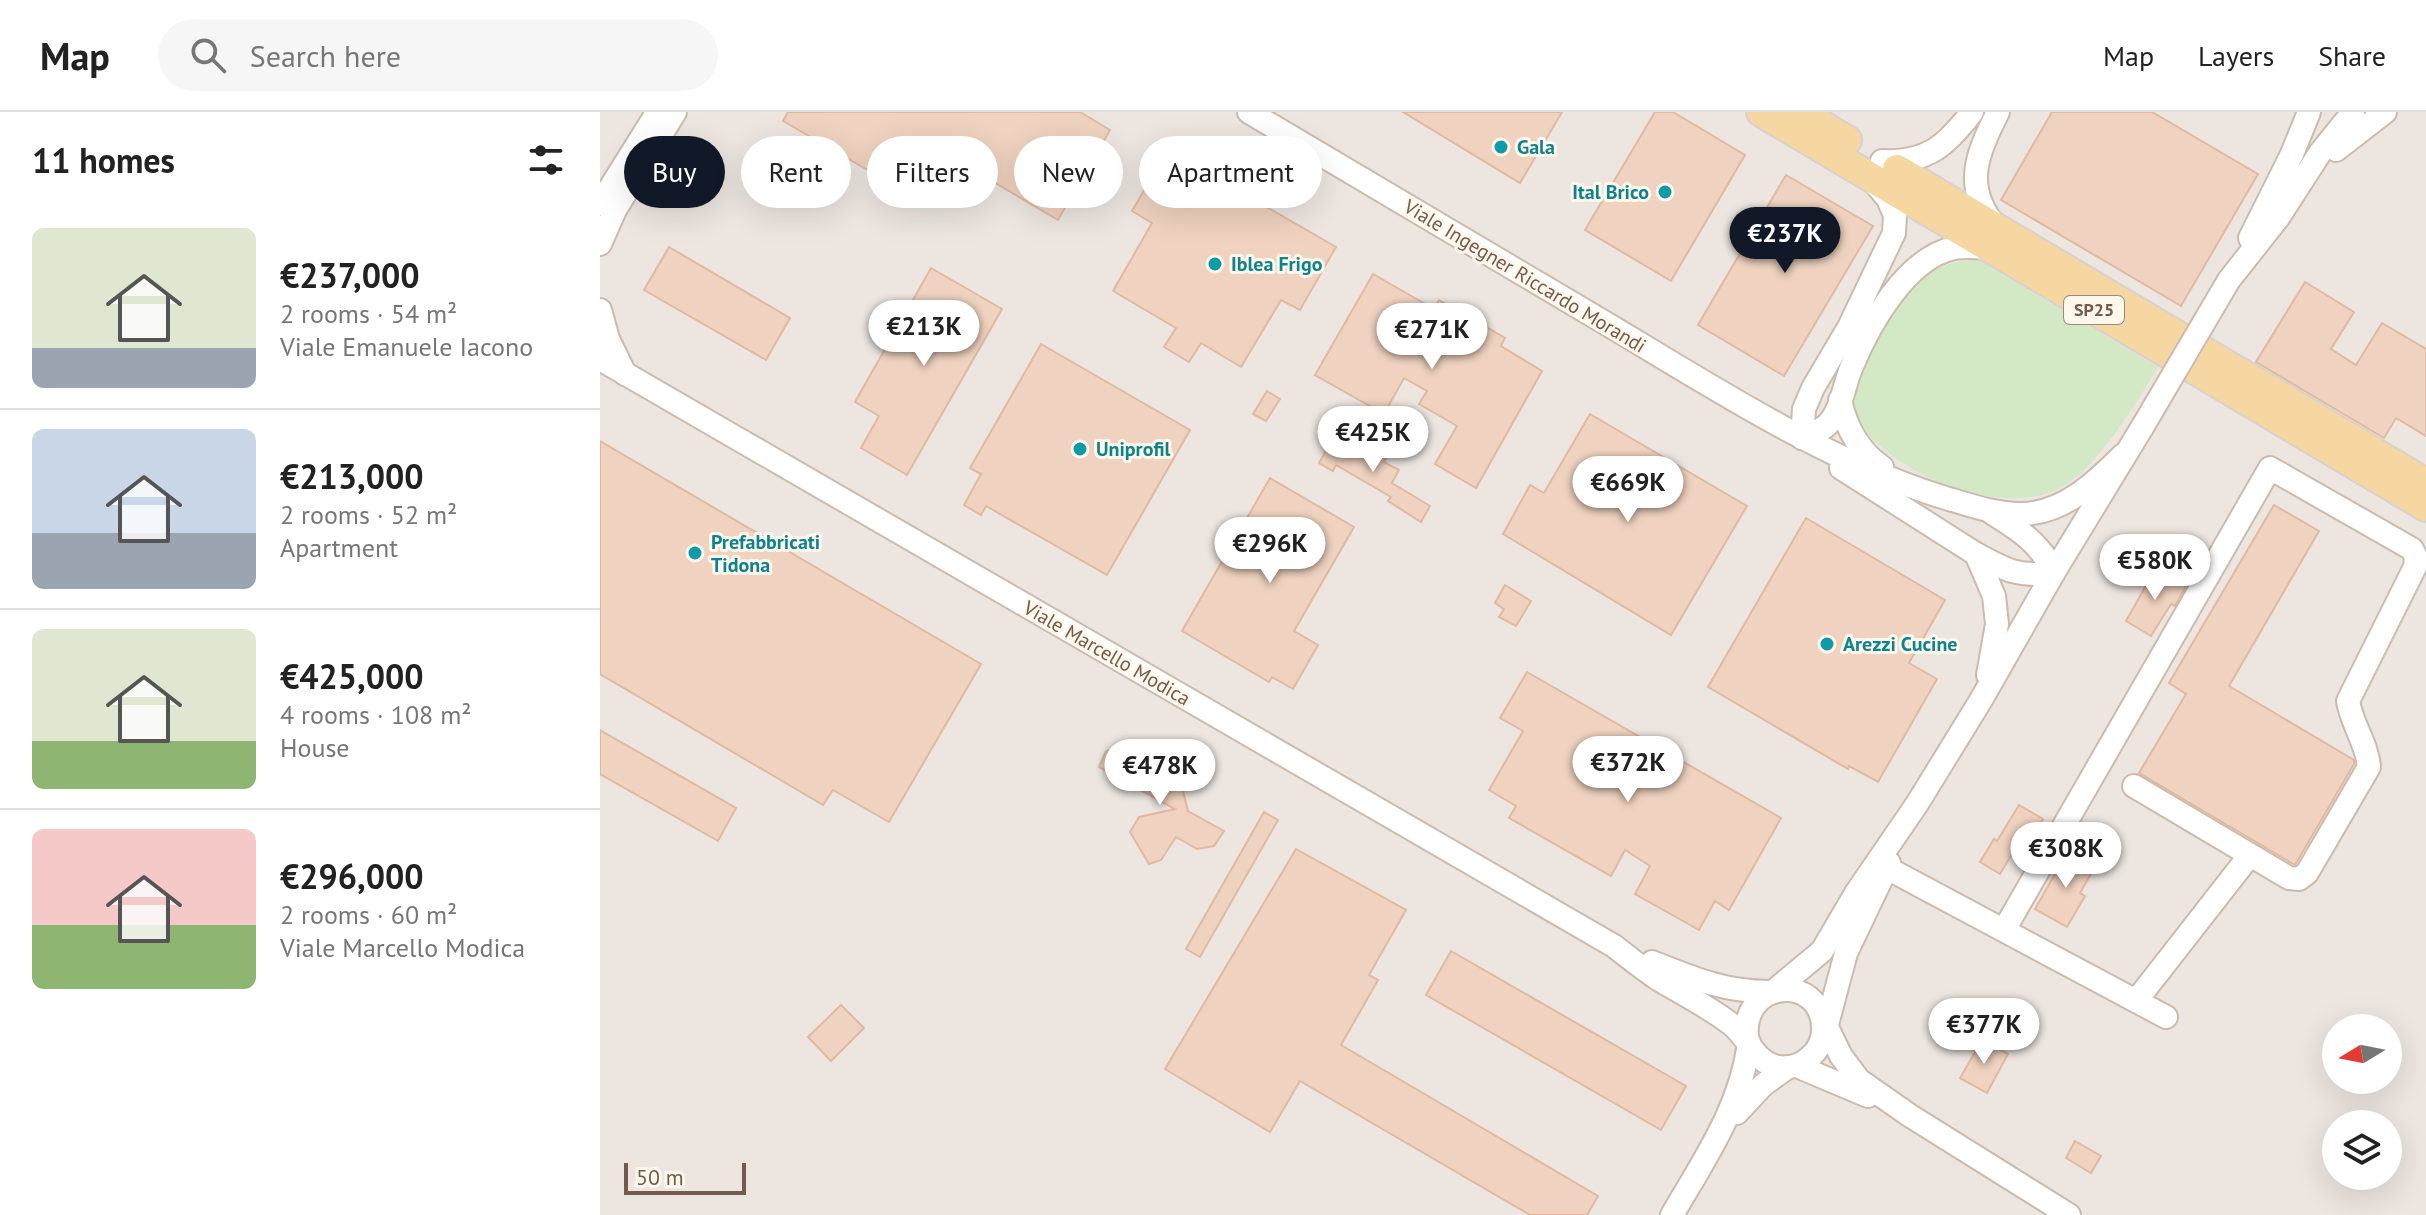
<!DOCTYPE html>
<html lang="en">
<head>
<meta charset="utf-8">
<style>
	body { margin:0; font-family:"PT Sans",sans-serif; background:#f6f6f6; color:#222; height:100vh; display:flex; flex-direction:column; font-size:30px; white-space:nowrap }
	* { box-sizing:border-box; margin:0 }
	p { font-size:26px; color:#767676 }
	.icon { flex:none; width:44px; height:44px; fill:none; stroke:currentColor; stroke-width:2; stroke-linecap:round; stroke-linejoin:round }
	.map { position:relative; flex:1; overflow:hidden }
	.drawer { display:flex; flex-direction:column; background:#fff; width:600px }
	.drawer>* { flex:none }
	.guide { position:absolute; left:24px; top:24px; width:760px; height:72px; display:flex; gap:16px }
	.needle { width:52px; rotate:260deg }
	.controls { position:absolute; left:1722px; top:902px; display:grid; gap:16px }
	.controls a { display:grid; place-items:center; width:80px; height:80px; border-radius:50%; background:#fff; box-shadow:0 8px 32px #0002; font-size:40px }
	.scale { position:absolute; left:24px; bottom:20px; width:122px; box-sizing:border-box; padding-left:8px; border:4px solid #735a4c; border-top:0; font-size:22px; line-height:28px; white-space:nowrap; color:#735a4c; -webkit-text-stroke:6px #fef7ec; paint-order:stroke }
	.price { position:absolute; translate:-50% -68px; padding:0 18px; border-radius:28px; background:#fff; color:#222; font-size:26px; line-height:52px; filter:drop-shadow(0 2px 4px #0008) }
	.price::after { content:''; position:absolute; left:50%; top:48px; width:24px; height:18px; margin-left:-12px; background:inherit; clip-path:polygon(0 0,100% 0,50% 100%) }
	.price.selected { background:#111827; color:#fff }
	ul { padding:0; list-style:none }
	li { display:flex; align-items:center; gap:24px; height:200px; padding:0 32px }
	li+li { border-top:2px solid #e0e0e0 }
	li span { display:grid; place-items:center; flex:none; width:224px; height:160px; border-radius:12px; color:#555 }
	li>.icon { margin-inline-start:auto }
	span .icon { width:96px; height:96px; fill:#fffc; stroke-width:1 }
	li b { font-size:34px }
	h2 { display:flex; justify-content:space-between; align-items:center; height:96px; padding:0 32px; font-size:34px }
	.pill { padding:0 28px; border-radius:36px; background:#fff; box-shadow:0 8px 32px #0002; font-size:28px; line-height:72px }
	.pill.selected { background:#111827; color:#fff }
	header { display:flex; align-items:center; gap:48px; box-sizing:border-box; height:112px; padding:0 40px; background:#fff; border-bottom:2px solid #e0e0e0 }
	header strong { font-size:38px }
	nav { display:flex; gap:44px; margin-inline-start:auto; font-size:28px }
	.search { width:560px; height:72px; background:#f6f6f6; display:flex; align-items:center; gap:20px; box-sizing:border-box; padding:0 28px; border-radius:44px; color:#767676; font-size:30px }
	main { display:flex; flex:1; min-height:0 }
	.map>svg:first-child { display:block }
	.industrial { fill:#ece5e0; fill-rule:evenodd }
	.green { fill:#d3e8c5 }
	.building { fill:#efd2bf; stroke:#e1b9a0; stroke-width:2 }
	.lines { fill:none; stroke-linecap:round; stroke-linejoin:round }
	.minor-casing { stroke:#ccbbad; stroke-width:26 }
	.major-casing { stroke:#d8d1cd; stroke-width:32 }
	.minor { stroke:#fff; stroke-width:22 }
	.major { stroke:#f6d7a2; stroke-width:28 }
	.minor-bridge-casing { stroke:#ccbbad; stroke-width:26; stroke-linecap:butt }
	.minor-bridge { stroke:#fff; stroke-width:22 }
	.culture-dot { fill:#0f9aa8; stroke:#fef7ec; stroke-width:3 }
	.labels { text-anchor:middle; stroke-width:6; stroke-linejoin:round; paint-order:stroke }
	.shield { fill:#fef7ec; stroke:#9d897c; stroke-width:2 }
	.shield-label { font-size:18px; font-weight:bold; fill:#735a4c }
	.culture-label { font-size:20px; font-weight:bold; fill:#0d838f; stroke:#fef7ec; text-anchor:start }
	.street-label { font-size:20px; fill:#735a4c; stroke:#fef7ec }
</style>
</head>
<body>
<header>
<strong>Map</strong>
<div class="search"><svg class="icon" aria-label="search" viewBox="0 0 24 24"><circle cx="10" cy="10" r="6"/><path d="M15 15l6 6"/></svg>Search here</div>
<nav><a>Map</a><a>Layers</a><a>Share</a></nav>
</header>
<main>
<section class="drawer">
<h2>11 homes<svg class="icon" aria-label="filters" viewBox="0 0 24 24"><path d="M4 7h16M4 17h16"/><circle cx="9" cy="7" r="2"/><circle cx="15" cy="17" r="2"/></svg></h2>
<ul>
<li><span style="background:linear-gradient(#dfe7d0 75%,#9aa5b1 0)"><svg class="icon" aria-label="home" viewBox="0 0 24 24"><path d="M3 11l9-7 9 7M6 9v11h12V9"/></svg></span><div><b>€237,000</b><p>2 rooms · 54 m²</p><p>Viale Emanuele Iacono</p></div></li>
<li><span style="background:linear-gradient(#c9d6e8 65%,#9aa5b1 0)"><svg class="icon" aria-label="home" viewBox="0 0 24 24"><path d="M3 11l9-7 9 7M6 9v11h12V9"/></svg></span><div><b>€213,000</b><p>2 rooms · 52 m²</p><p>Apartment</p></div></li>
<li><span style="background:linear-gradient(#dfe7d0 70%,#8fb573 0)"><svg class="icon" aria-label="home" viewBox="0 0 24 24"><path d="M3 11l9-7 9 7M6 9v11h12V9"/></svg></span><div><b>€425,000</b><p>4 rooms · 108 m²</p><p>House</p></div></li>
<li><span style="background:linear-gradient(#f6c9c9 60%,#8fb573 0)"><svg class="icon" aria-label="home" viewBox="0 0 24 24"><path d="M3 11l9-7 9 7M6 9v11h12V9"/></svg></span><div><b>€296,000</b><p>2 rooms · 60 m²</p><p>Viale Marcello Modica</p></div></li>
</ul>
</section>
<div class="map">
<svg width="1826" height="1103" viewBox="0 0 1826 1103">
	<rect width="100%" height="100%" fill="#fbf3e6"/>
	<path class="industrial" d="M0 0H1826V1103H0ZM1736 916H1788V968H1736ZM1736 1012H1788V1064H1736Z"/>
	<path class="green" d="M1377 147 1558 255C1536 291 1501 350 1465 373 1426 399 1357 382 1320 361 1302 352 1263 325 1257 306 1255 301 1254 294 1255 288 1257 272 1278 225 1287 210 1298 192 1314 172 1331 160 1344 151 1362 150 1377 147Z"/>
	<g class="building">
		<polygon points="188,0 480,0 510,18 458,108 317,25 290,71 183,9"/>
		<polygon points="803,0 962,0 920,71"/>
		<polygon points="1055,0 1073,0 1145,43 1071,169 985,118"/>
		<polygon points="1452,0 1552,0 1658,62 1581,194 1401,88"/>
		<polygon points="568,38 736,135 700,198 681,188 641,255 601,231 589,250 564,235 576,216 513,179 552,111 532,99"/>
		<polygon points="1186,63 1273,114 1184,264 1098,213"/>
		<polygon points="69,135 190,206 166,248 44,178"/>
		<polygon points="331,156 402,197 307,363 261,336 279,304 255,290"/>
		<polygon points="773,162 834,197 839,188 905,226 901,234 942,259 876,376 835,352 857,314 819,292 827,279 804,266 784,302 715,263"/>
		<polygon points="1705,170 1754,200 1731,237 1756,253 1782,211 1826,237 1826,324 1796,306 1784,326 1656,250"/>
		<polygon points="441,232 590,318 507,463 386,394 381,403 364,393 381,362 370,356"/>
		<polygon points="667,279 680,287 666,309 653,302"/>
		<polygon points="990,302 1147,394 1071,523 903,422 930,373 944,381"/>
		<polygon points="733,326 761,341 767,331 788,343 784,350 799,358 792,371 830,394 821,410 788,389 791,385 736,353 733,359 719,351"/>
		<polygon points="0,329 381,552 289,710 233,678 223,693 0,562"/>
		<polygon points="670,366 754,415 694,519 718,533 693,577 672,565 669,570 582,519"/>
		<polygon points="1674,393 1719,419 1629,574 1754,648 1754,652 1695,753 1539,661 1586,582 1569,571"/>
		<polygon points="1206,406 1345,488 1309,551 1337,567 1278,670 1249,654 1248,657 1108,575"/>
		<polygon points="1556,456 1586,474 1575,494 1571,492 1551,524 1526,509"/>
		<polygon points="905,473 931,489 916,514 899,505 904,497 895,491"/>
		<polygon points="927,560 1181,706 1129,798 1115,789 1099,818 1035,782 1050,754 1025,738 1011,764 909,706 916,694 889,678 923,619 900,606"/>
		<polygon points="0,618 136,696 118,729 0,662"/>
		<polygon points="522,635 568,662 578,659 588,699 624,719 614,734 597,737 576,725 561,748 549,752 530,720 539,705 575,697 499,655 506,639"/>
		<polygon points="1419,693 1443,707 1421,744 1414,739 1400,762 1380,750 1394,727 1397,729"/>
		<polygon points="664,700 678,708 600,845 586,837"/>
		<polygon points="696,737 806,798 769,863 778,868 741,933 998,1084 987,1103 930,1103 700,969 670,1020 565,957"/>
		<polygon points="1468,739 1495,755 1480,781 1485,784 1467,815 1435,797"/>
		<polygon points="851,839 1086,974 1061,1018 826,883"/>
		<polygon points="241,893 264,916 231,949 208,925"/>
		<polygon points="1382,928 1408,942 1387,981 1360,966"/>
		<polygon points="1475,1029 1501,1044 1491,1061 1466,1046"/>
	</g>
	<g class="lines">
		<g class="minor-casing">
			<g id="minor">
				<path d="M649 0C767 70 885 140 1002 209 1110 273 1220 346 1339 384 1367 392 1392 402 1421 402 1463 402 1496 370 1523 343"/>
				<polyline points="1736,38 1785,0"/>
				<path d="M1282 49C1327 51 1346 34 1372 0"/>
				<polyline points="0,92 57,1"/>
				<path d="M1396 115C1362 75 1377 42 1398 0"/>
				<polyline points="1650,126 1692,42 1709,0"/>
				<polyline points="0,132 15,98 75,0"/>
				<polyline points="1629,168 1678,106 1720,41 1753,0"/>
				<polyline points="0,198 8,227 25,262"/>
				<path d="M0 247 1014 834C1028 845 1043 857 1058 867 1083 882 1109 895 1131 912 1148 925 1154 948 1174 954 1199 961 1225 940 1223 914 1220 862 1141 867 1147 926"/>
				<path d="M1240 288C1246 315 1258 339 1282 355"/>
				<polyline points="1202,326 1204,297 1213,276 1249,215 1294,121 1295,103 1288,87 1275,71"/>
				<path d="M1202 326C1211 322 1223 318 1229 311 1242 296 1244 272 1252 254 1269 213 1306 146 1354 136 1366 134 1378 135 1391 136"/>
				<polyline points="1241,356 1376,442 1394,484 1397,512 1388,563"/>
				<path d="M1376 442C1405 458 1420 466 1454 460 1440 431 1419 418 1392 401"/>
				<polyline points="1287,756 1566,905"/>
				<path d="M1404 818 1670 356 1812 437 1816 445 1815 455 1748 589C1752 613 1767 631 1769 655L1707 761 1699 767 1689 766 1534 674"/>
				<path d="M1052 850C1095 867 1122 879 1170 880"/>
				<polyline points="1174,879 1222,839 1256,781 1317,692 1381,588 1454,460 1543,314"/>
				<polyline points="1536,889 1650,743"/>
				<polyline points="1223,907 1241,944 1259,968 1309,1003 1469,1103"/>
				<polyline points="1225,920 1246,841 1289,751"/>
				<polyline points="1197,954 1268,984"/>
				<polyline points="1137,1001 1163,973 1188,955"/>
				<path d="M1072 1103C1104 1048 1141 995 1149 930"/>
			</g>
		</g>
		<g class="major-casing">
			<g id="major">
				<polyline points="1161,0 1826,395"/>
				<polyline points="1200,0 1247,28"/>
				<polyline points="1297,57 1826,371"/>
			</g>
		</g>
		<use href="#minor" class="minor"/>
		<use href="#major" class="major"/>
		<g class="minor-bridge-casing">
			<polyline id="minor-bridge" points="1543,314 1629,168"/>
		</g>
		<use href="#minor-bridge" class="minor-bridge"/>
	</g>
	<g class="culture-dot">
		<circle cx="901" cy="35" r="8"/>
		<circle cx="1065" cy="80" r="8"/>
		<circle cx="615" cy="152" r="8"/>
		<circle cx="480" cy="337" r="8"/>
		<circle cx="95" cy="441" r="8"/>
		<circle cx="1227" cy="532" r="8"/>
	</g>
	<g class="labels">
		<rect class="shield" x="1464" y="184" width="60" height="28" rx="6"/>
		<g class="shield-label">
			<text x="1494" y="204">SP25</text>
		</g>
		<g class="culture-label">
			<text x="917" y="42">Gala</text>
			<text x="1049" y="87" text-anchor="end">Ital Brico</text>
			<text x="631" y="159">Iblea Frigo</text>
			<text x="496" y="344">Uniprofil</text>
			<text x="111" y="437">Prefabbricati<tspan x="111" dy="23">Tidona</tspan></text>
			<text x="1243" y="539">Arezzi Cucine</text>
		</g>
		<g class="street-label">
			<text transform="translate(925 164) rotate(31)" y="7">Viale Ingegner Riccardo Morandi</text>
			<text transform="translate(507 541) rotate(30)" y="7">Viale Marcello Modica</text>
		</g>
	</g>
</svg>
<div class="controls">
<a><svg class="needle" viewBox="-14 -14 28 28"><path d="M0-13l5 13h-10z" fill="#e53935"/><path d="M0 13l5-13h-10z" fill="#767676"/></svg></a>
<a><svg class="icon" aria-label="layers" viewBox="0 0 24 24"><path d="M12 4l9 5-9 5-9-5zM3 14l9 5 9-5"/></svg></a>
</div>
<div class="scale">50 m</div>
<b class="price selected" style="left:1185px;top:163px">€237K</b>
<b class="price" style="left:324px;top:256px">€213K</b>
<b class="price" style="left:832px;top:259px">€271K</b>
<b class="price" style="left:773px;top:362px">€425K</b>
<b class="price" style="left:1028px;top:412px">€669K</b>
<b class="price" style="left:670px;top:473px">€296K</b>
<b class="price" style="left:1555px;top:490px">€580K</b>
<b class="price" style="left:1028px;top:692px">€372K</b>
<b class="price" style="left:560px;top:695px">€478K</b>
<b class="price" style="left:1466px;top:778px">€308K</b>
<b class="price" style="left:1384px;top:954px">€377K</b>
<div class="guide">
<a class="pill selected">Buy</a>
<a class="pill">Rent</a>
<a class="pill">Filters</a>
<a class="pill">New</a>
<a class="pill">Apartment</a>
</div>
</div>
</main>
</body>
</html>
